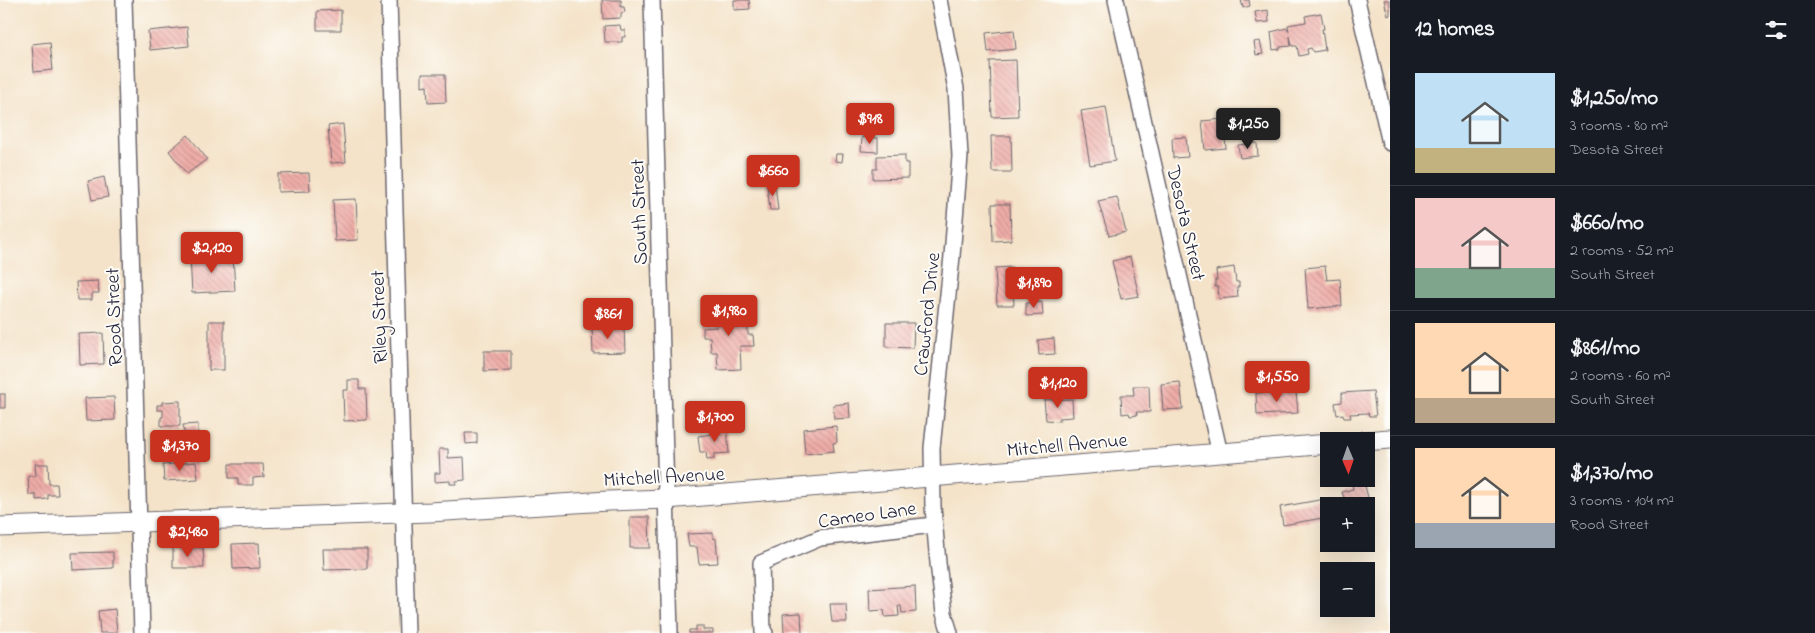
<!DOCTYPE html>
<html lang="en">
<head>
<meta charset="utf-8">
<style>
	body { margin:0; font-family:"Indie Flower",sans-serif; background:#20242c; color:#f1f3f6; height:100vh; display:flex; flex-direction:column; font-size:19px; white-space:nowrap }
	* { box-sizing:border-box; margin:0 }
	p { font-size:16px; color:#9ea1a6 }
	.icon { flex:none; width:28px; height:28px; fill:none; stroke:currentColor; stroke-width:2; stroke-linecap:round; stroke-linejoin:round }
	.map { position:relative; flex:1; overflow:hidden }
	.sheet { display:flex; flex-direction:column; background:#171b24; width:425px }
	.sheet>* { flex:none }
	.needle { width:32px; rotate:178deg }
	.tools { position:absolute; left:1320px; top:432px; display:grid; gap:10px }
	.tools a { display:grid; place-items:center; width:55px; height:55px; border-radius:0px; background:#171b24; box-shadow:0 5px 20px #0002; font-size:25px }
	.price { position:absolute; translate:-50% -42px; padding:0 11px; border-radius:5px; background:#c8321e; color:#fff; font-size:16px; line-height:32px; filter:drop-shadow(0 1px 2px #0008) }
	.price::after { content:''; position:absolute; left:50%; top:30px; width:15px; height:11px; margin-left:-8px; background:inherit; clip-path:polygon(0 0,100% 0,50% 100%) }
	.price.on { background:#222; color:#fff }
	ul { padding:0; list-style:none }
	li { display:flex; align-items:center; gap:15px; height:125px; padding:0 25px }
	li+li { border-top:1px solid #363941 }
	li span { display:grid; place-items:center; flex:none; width:140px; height:100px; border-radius:0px; color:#555 }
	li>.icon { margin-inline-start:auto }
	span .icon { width:60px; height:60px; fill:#fffc; stroke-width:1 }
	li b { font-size:21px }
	h2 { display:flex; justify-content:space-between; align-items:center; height:60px; padding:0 25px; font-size:21px }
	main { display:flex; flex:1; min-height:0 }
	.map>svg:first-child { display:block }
	.building { fill:url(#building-back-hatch) }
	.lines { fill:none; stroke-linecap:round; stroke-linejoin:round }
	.minor-casing { stroke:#6c666d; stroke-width:18 }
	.tertiary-casing { stroke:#6c666d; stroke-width:21 }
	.minor { stroke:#fff; stroke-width:15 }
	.tertiary { stroke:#fff; stroke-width:19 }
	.labels { text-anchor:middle; stroke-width:4; stroke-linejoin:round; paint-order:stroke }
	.street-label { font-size:20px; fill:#22223b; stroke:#fdfcf7 }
</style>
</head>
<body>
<main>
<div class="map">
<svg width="1390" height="633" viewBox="0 0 1390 633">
	<defs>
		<pattern id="building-back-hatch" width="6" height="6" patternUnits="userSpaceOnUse" patternTransform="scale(1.25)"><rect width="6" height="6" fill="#f0ada8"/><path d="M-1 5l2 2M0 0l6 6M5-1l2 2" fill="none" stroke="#c28c8a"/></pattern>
	</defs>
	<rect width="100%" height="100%" fill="#fdfcf7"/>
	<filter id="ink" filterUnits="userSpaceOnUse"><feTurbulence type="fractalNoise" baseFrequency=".02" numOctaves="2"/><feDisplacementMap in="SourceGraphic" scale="10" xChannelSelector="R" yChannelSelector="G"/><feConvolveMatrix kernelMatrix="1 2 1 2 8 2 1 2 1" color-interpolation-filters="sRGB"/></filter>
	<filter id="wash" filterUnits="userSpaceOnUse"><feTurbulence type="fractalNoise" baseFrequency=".0096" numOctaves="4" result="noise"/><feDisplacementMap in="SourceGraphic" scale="20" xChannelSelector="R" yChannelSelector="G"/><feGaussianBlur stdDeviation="1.12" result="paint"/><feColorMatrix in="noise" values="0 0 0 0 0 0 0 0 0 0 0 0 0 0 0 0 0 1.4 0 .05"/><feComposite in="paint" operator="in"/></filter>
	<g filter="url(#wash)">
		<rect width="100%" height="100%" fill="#f4e3c9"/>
		<g id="blocks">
			<g class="building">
				<polygon points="602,0 621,0 621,7 624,7 625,12 621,13 621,18 603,19"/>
				<polygon points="734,0 749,0 750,9 734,10"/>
				<polygon points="1241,0 1249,0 1250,6 1243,8"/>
				<polygon points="1384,0 1390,0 1390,15 1388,16"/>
				<polygon points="341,10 341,30 317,30 317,11"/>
				<polygon points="1268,10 1269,22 1257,23 1255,12"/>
				<polygon points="1321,13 1324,29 1322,29 1325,50 1313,52 1311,48 1307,49 1308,54 1299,56 1297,46 1292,46 1290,36 1291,46 1280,47 1280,49 1273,50 1271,32 1287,28 1288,31 1289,31 1288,25 1306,22 1305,16"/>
				<polygon points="620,25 621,30 625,30 625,37 622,37 622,42 605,42 604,26"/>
				<polygon points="187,27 189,46 150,50 148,31"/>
				<polygon points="1014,30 1016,49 988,52 986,33"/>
				<polygon points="1260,41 1263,54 1256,55 1254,42"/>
				<polygon points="50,42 53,70 34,72 32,44"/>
				<polygon points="1016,60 1018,116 992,117 990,61"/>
				<polygon points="422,74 445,74 446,102 428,103 427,86 422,87"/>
				<polygon points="1106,107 1115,161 1090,165 1081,111"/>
				<polygon points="1259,113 1259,138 1237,139 1236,114"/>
				<polygon points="1223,119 1226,148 1205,150 1202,121"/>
				<polygon points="343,124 346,162 331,163 328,126"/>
				<polygon points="188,135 207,159 187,174 169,151"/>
				<polygon points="991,136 1011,136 1012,172 992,172"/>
				<polygon points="862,137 878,138 878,152 861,151"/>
				<polygon points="1186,137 1188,157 1173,158 1172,138"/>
				<polygon points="1257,143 1258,156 1240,158 1238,145"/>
				<polygon points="836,154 843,154 842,162 835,161"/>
				<polygon points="905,155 905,163 908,163 908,178 873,179 873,169 877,169 877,156"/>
				<polygon points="309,173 310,191 278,192 278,174"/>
				<polygon points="104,177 108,197 92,200 88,181"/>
				<polygon points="775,184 778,210 770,210 767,185"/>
				<polygon points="1117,197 1126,232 1109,236 1098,201"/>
				<polygon points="356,199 358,240 335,241 333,200"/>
				<polygon points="992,204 1010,204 1011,240 993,241"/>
				<polygon points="233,255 235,291 192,293 190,257"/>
				<polygon points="1130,257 1139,296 1121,299 1112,261"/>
				<polygon points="1325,266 1327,280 1340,279 1342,306 1308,309 1305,268"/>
				<polygon points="1012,267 1014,305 997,305 995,268"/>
				<polygon points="1234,267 1236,282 1239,282 1239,287 1237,287 1238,297 1219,299 1218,287 1215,287 1215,280 1217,280 1216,270"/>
				<polygon points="98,281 99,293 92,293 92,300 77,300 76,282"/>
				<polygon points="1042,302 1043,315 1026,316 1026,303"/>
				<polygon points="740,305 740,320 748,320 748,335 753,335 754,346 740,346 741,369 718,370 717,352 711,352 710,337 703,337 703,328 717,327 717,306"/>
				<rect x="209" y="321" width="15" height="49"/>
				<polygon points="886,323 914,323 913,348 886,347"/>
				<polygon points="624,326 625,352 593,353 592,327"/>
				<polygon points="103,333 104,364 80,365 79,334"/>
				<polygon points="1054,338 1055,354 1039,355 1038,340"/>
				<polygon points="484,351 511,351 511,370 484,371"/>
				<polygon points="348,380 359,380 359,389 366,389 367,420 344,421 343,390 348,390"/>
				<polygon points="1180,382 1183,409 1163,410 1161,384"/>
				<polygon points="1133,386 1149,386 1150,412 1136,412 1137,415 1130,416 1129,413 1122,414 1121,395 1134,395"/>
				<polygon points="1296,391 1298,413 1257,415 1256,393"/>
				<polygon points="1373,391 1376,416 1369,416 1368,413 1350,414 1351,418 1344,418 1343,414 1337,415 1335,403 1342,402 1342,393"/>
				<rect x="0" y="394" width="5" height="14"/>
				<polygon points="114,397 115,420 86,421 85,398"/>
				<polygon points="1072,399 1073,417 1059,418 1059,421 1046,420 1044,400"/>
				<polygon points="180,401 180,426 161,426 161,417 163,417 163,410 157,410 157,405 162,405 162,402"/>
				<polygon points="849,403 850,418 834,419 833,405"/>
				<polygon points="198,424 198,433 184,433 183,425"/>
				<polygon points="836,426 837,442 833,443 834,451 805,454 803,429"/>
				<polygon points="727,427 729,453 714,454 714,459 707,460 706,452 700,452 698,436 713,434 712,428"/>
				<polygon points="465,433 477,433 477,443 466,444"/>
				<polygon points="439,449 448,449 448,458 464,457 465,480 456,481 456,484 450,484 450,481 435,482 435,473 440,473"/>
				<polygon points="196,462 198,479 164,481 163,465"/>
				<polygon points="35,464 48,464 49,484 57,484 58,495 48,495 48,499 36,500 36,495 29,495 28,476 36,476"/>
				<polygon points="229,464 263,464 264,477 253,478 253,485 238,485 238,478 229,478"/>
				<polygon points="1364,482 1370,505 1347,506 1342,492 1353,489 1352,484"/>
				<polygon points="1325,499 1328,517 1283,525 1280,507"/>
				<polygon points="630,517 649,517 650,548 630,548"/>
				<polygon points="713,533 713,538 716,539 718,563 699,564 697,547 689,547 687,534"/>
				<polygon points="259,543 260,568 233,569 232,544"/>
				<polygon points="203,547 204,568 173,568 173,548"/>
				<polygon points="323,549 367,549 367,569 324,570"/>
				<polygon points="113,552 113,568 73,570 72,553"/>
				<polygon points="915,586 916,612 902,613 901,606 898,606 899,616 885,617 884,610 870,611 869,589"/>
				<polygon points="830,604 846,604 847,622 832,622"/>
				<polygon points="115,609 117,633 100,633 98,611"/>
				<polygon points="801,613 802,633 784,633 783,614"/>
				<polygon points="696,626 703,626 703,630 713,630 713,633 689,633 689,630 696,630"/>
			</g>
		</g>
	</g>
	<g filter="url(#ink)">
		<use href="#blocks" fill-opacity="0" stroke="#6c666d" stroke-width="1"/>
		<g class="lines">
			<g class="minor-casing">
				<g id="minor">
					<polyline points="124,0 142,633"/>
					<polyline points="389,0 407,633"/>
					<polyline points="652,0 670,633"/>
					<polyline points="939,0 956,89 960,156 952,256 932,448 933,507 938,563 944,613 950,633"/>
					<polyline points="1116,0 1220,454"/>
					<polyline points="1357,0 1390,143"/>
					<polyline points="765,633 763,633 761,563 820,538 934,525"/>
				</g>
			</g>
			<g class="tertiary-casing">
				<g id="tertiary">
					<polyline points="1364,441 1390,439"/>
					<polyline points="0,527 430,512 608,501 666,499 1329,444"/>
				</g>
			</g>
			<use href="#minor" class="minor"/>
			<use href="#tertiary" class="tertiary"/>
		</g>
	</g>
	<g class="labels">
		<g class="street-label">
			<text transform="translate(638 212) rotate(-92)" y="7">South Street</text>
			<text transform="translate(1187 223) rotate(77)" y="7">Desota Street</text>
			<text transform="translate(926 314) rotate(-84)" y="7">Crawford Drive</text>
			<text transform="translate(113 317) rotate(-92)" y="7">Rood Street</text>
			<text transform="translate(378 317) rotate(-92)" y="7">Riley Street</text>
			<text transform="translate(1067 444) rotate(-5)" y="7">Mitchell Avenue</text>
			<text transform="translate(664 476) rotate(-3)" y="7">Mitchell Avenue</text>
			<text transform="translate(867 514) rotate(-8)" y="7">Cameo Lane</text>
		</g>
	</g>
</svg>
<div class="tools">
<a><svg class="needle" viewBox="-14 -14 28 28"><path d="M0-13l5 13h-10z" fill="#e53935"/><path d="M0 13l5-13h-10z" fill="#9ea1a6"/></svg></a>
<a>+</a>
<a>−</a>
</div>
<b class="price" style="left:870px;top:145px">$918</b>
<b class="price on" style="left:1248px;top:150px">$1,250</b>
<b class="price" style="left:773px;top:197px">$660</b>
<b class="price" style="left:212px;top:274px">$2,120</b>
<b class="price" style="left:1034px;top:309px">$1,890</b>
<b class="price" style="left:729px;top:337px">$1,980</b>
<b class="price" style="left:608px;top:340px">$861</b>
<b class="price" style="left:1277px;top:403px">$1,550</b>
<b class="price" style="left:1058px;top:409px">$1,120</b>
<b class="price" style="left:715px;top:443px">$1,700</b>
<b class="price" style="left:180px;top:472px">$1,370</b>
<b class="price" style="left:188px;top:558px">$2,480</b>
</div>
<section class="sheet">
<h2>12 homes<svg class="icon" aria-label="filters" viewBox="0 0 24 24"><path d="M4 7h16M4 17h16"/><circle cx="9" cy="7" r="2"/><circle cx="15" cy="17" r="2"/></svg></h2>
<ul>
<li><span style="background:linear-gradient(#bfe0f5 75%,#c2b280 0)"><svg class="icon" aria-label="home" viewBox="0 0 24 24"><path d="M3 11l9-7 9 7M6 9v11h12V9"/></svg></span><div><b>$1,250/mo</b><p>3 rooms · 80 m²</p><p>Desota Street</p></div></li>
<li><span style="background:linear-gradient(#f6c9c9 70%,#7fa58c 0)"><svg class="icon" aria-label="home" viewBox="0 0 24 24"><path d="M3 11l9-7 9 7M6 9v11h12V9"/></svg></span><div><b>$660/mo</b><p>2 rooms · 52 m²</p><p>South Street</p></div></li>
<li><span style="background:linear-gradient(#ffd9b3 75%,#b9a48a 0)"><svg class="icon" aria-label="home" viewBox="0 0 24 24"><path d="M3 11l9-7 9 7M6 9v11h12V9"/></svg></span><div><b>$861/mo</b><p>2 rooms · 60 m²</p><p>South Street</p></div></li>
<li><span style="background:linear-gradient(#ffd9b3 75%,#9aa5b1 0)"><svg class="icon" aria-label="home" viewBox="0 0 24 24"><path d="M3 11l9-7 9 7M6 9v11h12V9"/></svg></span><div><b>$1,370/mo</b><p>3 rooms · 104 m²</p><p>Rood Street</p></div></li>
</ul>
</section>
</main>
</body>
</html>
